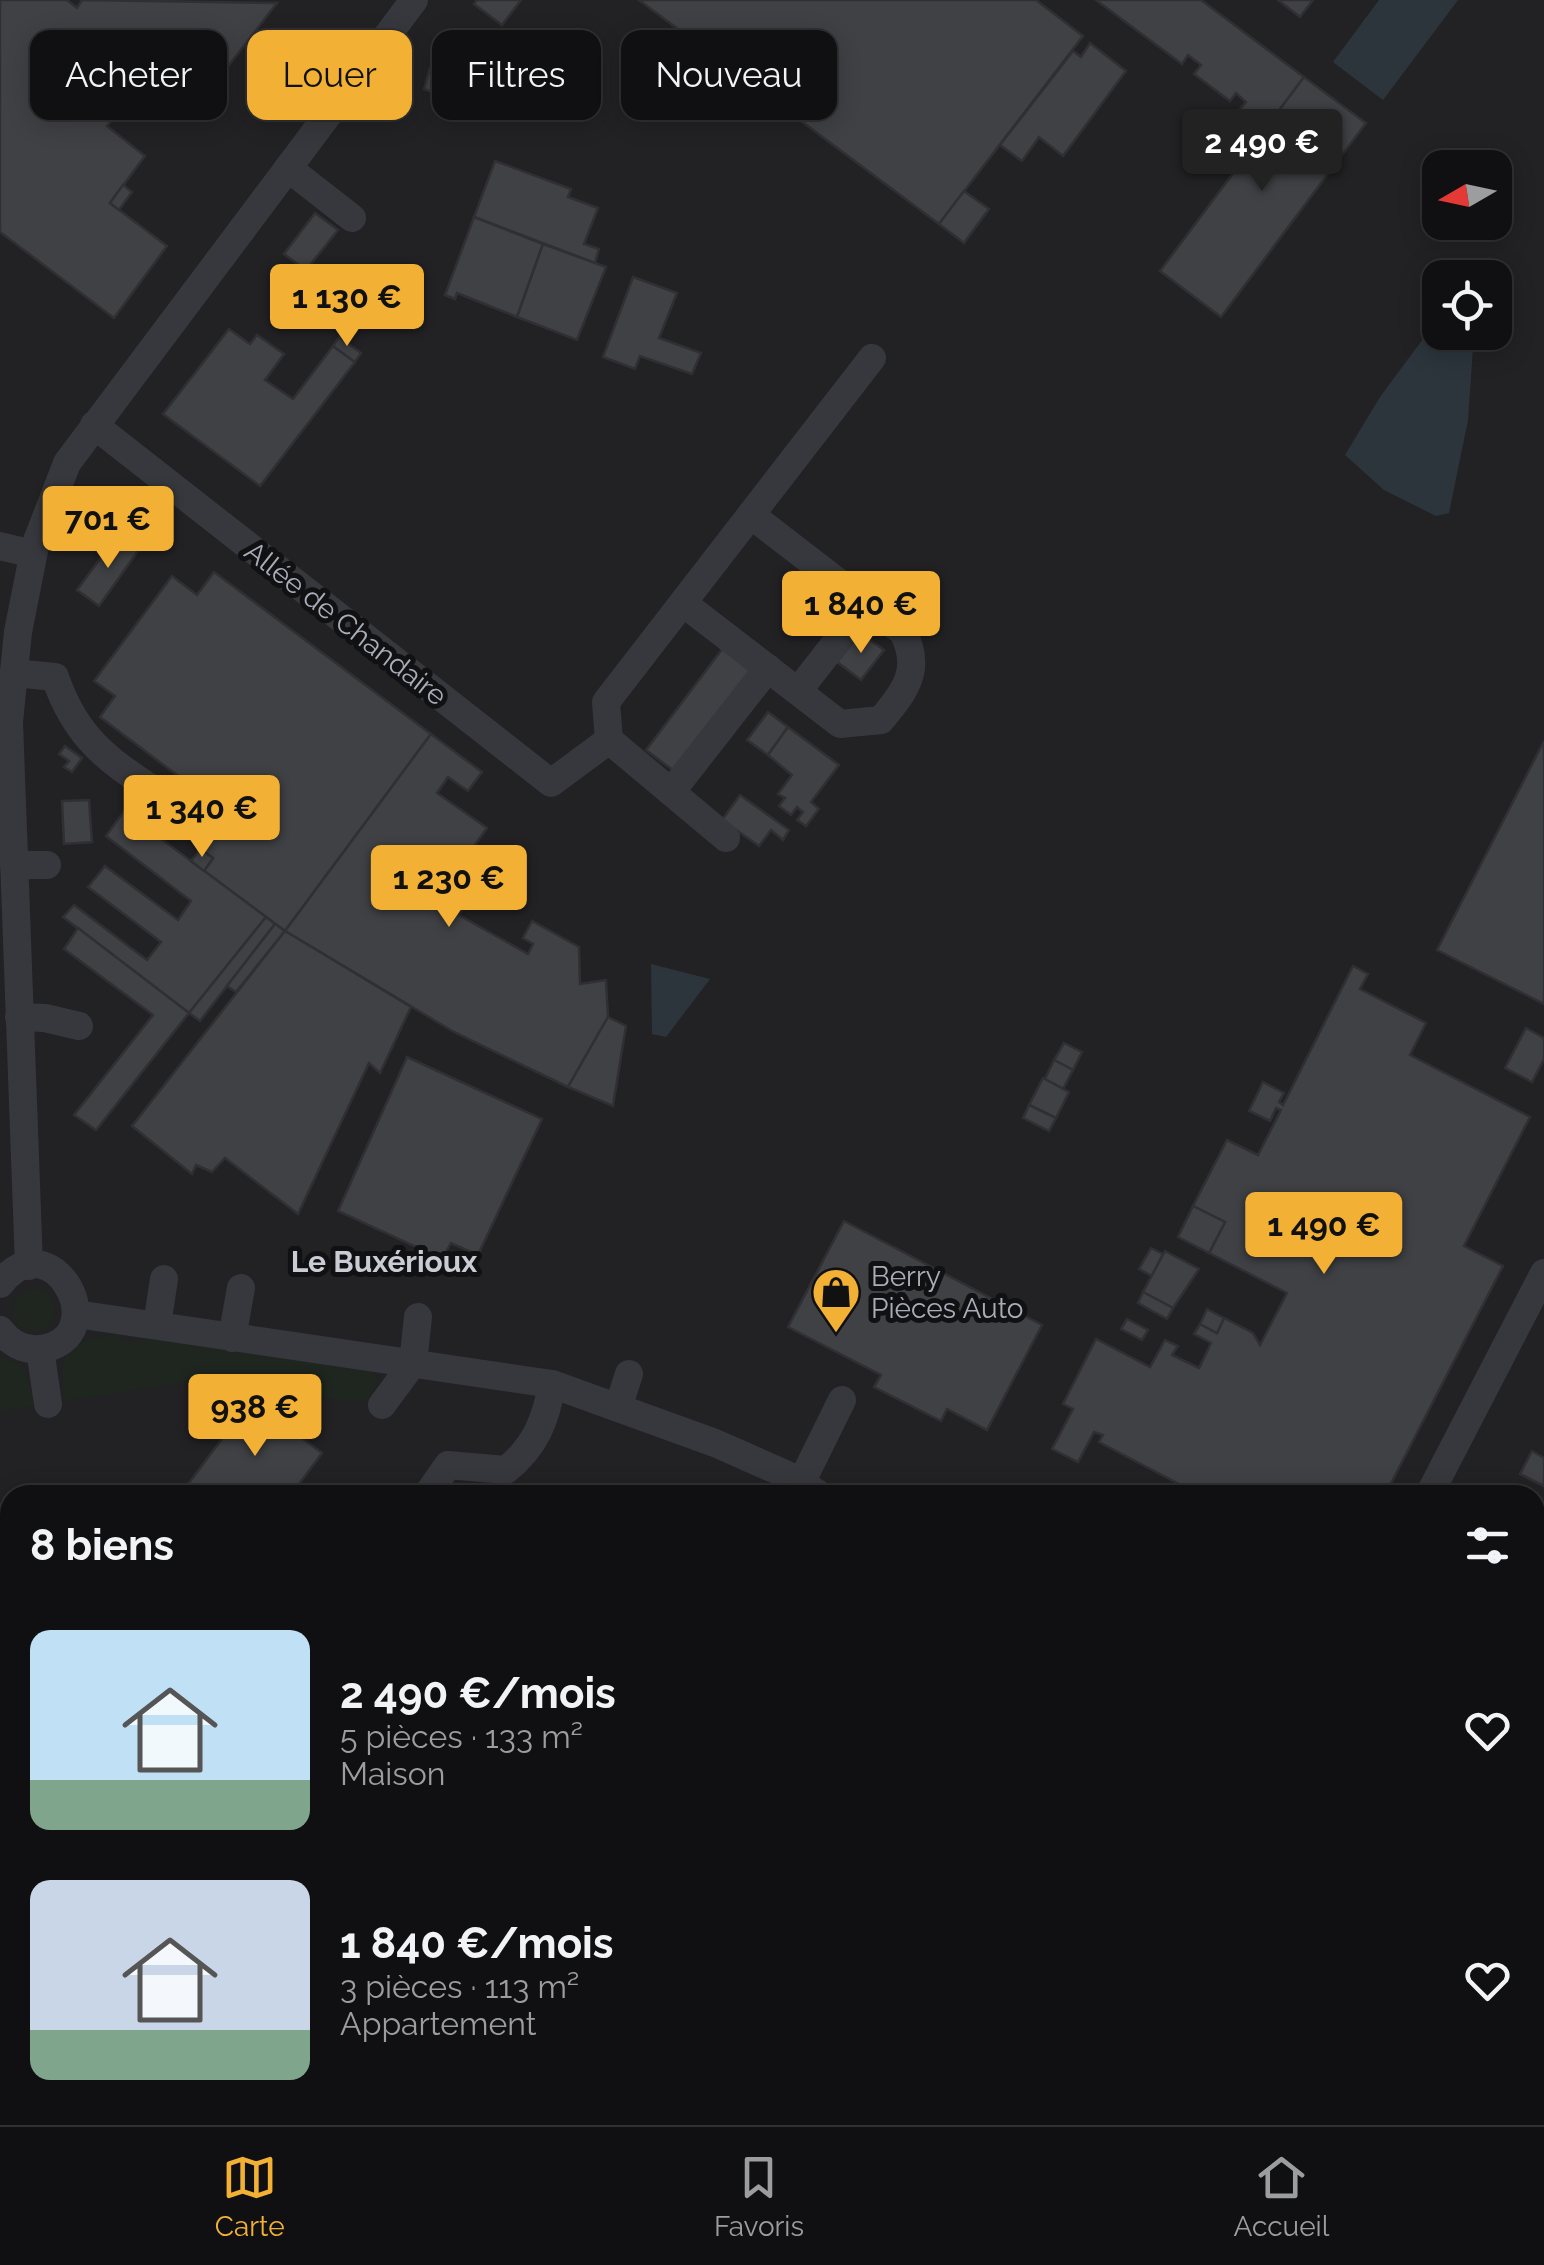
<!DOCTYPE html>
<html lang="fr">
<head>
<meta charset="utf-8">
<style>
	body { margin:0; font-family:Raleway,sans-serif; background:#19191b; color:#f1f3f6; height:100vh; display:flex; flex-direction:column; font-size:38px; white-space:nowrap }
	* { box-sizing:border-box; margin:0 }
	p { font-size:32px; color:#9c9d9f }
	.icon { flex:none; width:55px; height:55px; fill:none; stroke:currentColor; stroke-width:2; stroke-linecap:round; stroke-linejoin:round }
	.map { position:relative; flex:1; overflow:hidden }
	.panel { position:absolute; left:0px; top:1485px; width:1545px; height:640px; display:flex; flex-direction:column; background:#101012; border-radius:30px 30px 0 0; box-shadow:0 5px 25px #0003,0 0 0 2px #303032 }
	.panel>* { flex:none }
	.hud { position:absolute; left:30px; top:30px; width:1000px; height:90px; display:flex; gap:20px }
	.needle { width:65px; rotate:261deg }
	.buttons { position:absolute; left:1422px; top:150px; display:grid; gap:20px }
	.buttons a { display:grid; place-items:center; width:90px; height:90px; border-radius:20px; background:#101012; box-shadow:0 5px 25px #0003,0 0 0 2px #303032; font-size:50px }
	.price { position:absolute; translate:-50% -85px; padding:0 22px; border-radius:10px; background:#f2b134; color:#111; font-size:32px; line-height:65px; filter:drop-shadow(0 2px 5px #0008) }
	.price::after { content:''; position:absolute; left:50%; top:60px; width:30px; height:22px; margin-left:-15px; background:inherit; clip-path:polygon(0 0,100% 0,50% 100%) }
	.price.selected { background:#222; color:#fff }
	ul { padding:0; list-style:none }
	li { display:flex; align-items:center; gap:30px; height:250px; padding:0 30px }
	li span { display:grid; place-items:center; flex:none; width:280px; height:200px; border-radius:20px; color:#555 }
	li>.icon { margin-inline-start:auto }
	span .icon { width:120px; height:120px; fill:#fffc; stroke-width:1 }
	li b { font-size:42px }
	h2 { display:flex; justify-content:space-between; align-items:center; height:120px; padding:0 30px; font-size:42px }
	.chip { padding:0 35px; border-radius:20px; background:#101012; box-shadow:0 5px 25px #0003,0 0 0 2px #303032; font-size:35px; line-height:90px }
	.chip.selected { background:#f2b134; color:#111 }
	.dock { display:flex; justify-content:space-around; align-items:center; height:140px; border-top:2px solid #303032; background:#101012; font-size:28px; color:#9c9d9f }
	.dock a { display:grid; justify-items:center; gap:5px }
	.dock .selected { color:#f2b134 }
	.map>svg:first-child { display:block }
	.built { fill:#222225; fill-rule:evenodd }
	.green { fill:#1e261f }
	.water { fill:#2c353c }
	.building { fill:#404145; stroke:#303034; stroke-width:2.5 }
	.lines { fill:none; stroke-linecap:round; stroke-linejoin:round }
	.minor { stroke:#37383d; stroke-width:28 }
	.labels { text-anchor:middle; stroke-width:10; stroke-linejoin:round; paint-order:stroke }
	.street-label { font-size:28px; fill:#a8adb8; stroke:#111113 }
	.poi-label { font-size:28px; fill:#a8adb8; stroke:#111113; text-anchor:start }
	.neighbourhood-label { font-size:30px; font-weight:bold; fill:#c9ccd4; stroke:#111113 }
</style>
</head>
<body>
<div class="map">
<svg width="1544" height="2125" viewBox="0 0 1544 2125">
	<rect width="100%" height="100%" fill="#161618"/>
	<g class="built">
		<path d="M0 0H1544V1712L1535 1740V1495H10V2037L0 2051ZM1440 168H1495V222H1440ZM1440 278H1495V332H1440Z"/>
		<polygon points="482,2115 959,2115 953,2125 495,2125"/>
	</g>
	<g class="green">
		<circle cx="34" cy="1310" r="21"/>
		<path d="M118 1334 121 1342H138L144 1336 371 1367 379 1382 365 1403 199 1380 64 1401C59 1350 66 1341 118 1334Z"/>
		<polygon points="0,1356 25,1368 34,1406 0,1411"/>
	</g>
	<g class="water">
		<polygon points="1379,0 1458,0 1383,100 1333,62"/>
		<polygon points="1440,316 1440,332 1474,333 1468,420 1449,513 1436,516 1384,490 1345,455 1380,397"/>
		<polygon points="651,964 710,979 666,1037 652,1034"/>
		<polygon points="770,2115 953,2115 946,2125 763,2125"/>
	</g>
	<g class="building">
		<polygon points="0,0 67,0 77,8 82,0 277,3 186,121 139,86 107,126 145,156 110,203 167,246 114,318 0,232"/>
		<polygon points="477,0 521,0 502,25 474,4"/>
		<polygon points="639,0 1036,0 1083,36 939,224"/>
		<polygon points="1096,0 1201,0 1304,77 1266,128 1240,109 1246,102 1236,93 1230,101 1194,74 1201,65 1188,55 1182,64"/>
		<polygon points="1278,0 1313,0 1300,17"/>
		<polygon points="1090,43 1126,71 1063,156 1039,137 1022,161 1000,145 1073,51 1081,57"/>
		<polygon points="430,68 464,79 457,101 424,89"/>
		<polygon points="1304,77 1366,123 1221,317 1160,271 1252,148 1228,131 1242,110 1266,128"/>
		<polygon points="495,161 571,189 568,197 598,208 584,244 599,249 595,263 474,217"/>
		<polygon points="123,185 132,192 119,210 110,203"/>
		<polygon points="964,191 989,209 964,243 939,224"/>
		<polygon points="315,213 338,230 306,270 284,254"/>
		<polygon points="474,217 543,244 517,317 457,293 455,299 445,295"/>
		<polygon points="543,244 606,267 577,340 517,317"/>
		<polygon points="633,277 677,293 659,338 701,353 692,374 640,356 635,369 603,357"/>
		<polygon points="306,295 334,316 328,324 300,303"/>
		<polygon points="229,329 250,344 257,335 284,354 265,380 293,399 333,346 355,362 260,486 163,414"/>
		<polygon points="339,337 361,353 355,362 333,346"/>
		<polygon points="117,536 138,551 99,606 77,590"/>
		<polygon points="214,572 431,734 285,931 204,871 213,858 200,849 226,812 100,717 115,696 94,681 172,576 197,595"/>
		<polygon points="860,633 884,650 861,680 837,662"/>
		<polygon points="729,640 760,663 678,774 646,750"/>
		<polygon points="768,712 788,727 768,755 747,740"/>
		<polygon points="788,727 839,765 811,802 819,809 806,826 797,820 803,812 797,807 791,815 779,806 785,798 778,794 792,775 768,755"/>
		<polygon points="431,734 482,772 468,791 448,777 437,793 487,828 460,866 482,881 459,915 528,954 533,944 523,938 532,921 579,947 580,984 606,980 608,1017 568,1087 454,1032 285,931"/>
		<polygon points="1544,741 1544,1004 1437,950"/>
		<polygon points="65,746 82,758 72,772 64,767 69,761 59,754"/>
		<polygon points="740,795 789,830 783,840 771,830 759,846 722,820"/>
		<polygon points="89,800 92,842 64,844 62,801"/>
		<polygon points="124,811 266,917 189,1013 63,917 74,905 147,960 161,942 88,887 105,866 178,920 191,901 106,836"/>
		<polygon points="200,849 213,858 204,871 191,861"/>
		<polygon points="266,917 275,924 200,1021 189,1013"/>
		<polygon points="275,924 285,931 236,992 227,986"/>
		<polygon points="78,928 189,1013 96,1130 74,1115 153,1015 64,949"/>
		<polygon points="285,931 411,1007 380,1073 369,1063 298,1214 225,1158 212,1172 196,1165 192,1174 132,1126"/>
		<polygon points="1353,966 1368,974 1360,989 1426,1023 1410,1055 1530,1117 1464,1246 1503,1266 1385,1495 1200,1495 1099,1442 1103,1435 1094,1432 1078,1462 1052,1449 1073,1409 1063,1404 1096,1339 1150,1367 1165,1340 1178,1346 1172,1355 1199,1368 1211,1343 1194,1334 1200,1324 1217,1333 1224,1318 1253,1333 1260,1345 1287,1293 1209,1253 1225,1222 1193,1206 1227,1140 1258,1155 1281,1110 1276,1108 1270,1121 1249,1111 1263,1082 1284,1093 1279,1102 1283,1105"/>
		<polygon points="608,1017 626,1026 613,1106 568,1087"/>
		<polygon points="1526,1028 1544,1038 1544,1059 1532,1082 1505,1068"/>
		<polygon points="1064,1043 1082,1052 1073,1070 1054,1060"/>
		<polygon points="407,1057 542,1119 478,1255 451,1243 442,1259 338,1211"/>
		<polygon points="1054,1060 1073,1070 1063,1089 1045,1079"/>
		<polygon points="1043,1078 1069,1092 1056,1118 1029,1105"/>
		<polygon points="1029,1105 1056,1118 1049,1131 1023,1118"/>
		<polygon points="1193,1206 1225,1222 1209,1253 1178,1237"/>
		<polygon points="844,1221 1042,1325 987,1430 947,1409 941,1421 874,1387 881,1375 788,1327"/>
		<polygon points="1151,1248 1163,1254 1152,1276 1139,1269"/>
		<polygon points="1165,1251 1199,1269 1173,1308 1143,1292"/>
		<polygon points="1143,1292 1173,1308 1167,1319 1138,1303"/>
		<polygon points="1207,1309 1224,1318 1217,1333 1200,1324"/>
		<polygon points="1127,1319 1148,1330 1142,1340 1121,1329"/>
		<polygon points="251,1400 322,1453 291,1495 180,1495"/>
		<polygon points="1532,1451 1544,1458 1544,1486 1520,1474"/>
		<polygon points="0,1513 10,1521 9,1696 0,1689"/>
		<polygon points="154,2115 185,2115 177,2125 146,2125"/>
		<polygon points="1129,2115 1163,2115 1155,2125 1139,2125 1127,2119"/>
		<polygon points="1429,2115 1450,2115 1462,2122 1424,2125"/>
	</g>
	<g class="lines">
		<g class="minor">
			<polyline points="288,168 352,218"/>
			<polyline points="94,425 551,783 609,740 606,702 872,358"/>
			<polyline points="0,546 33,554"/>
			<path d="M683 603 840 724 881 720C906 690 922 669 903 632L751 515"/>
			<path d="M14 673 55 677C81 753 124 768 186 812"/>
			<polyline points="798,691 866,604"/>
			<polyline points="609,740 726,838"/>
			<polyline points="671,792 768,668"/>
			<polyline points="14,865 47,865"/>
			<polyline points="19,1017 45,1018 79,1026"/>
			<polyline points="29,1266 9,722 18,632 35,546 67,463 414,0"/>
			<path d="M0 1284C51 1217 117 1337 41 1349 24 1351 10 1343 0 1330"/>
			<polyline points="76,1314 552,1384 715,1443 792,1477 820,1495"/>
			<polyline points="157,1325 164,1279"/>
			<polyline points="232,1338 241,1288"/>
			<polyline points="40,1349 48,1404"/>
			<polyline points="382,1405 413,1363 418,1317"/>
			<polyline points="619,1405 629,1374"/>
			<polyline points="801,1483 842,1400"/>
			<path d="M427 1495 448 1465 506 1470C535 1447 546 1420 552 1384"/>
			<polyline points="1429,1495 1544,1273"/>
			<polyline points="1535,1933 1544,1938"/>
			<polyline points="337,2115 349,2125"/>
			<polyline points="1533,2115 1544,2124"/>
			<polyline points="90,2125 98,2115"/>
			<polyline points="1211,2125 1216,2115"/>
		</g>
	</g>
	<defs>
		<g id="shop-pin" transform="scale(2.5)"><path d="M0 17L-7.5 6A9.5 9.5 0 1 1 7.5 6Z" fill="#f2b134" stroke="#111113"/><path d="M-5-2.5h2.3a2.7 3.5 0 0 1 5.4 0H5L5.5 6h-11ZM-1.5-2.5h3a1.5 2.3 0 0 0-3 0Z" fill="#111"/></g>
	</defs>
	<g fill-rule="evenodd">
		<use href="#shop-pin" x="836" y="1292"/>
	</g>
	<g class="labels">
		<g class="street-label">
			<text transform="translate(346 623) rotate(38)" y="10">Allée de Chandaire</text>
		</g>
		<g class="poi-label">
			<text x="871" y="1286">Berry<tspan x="871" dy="32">Pièces Auto</tspan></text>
		</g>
		<g class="neighbourhood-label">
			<text x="384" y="1272">Le Buxérioux</text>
		</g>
	</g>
</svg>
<div class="buttons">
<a><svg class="needle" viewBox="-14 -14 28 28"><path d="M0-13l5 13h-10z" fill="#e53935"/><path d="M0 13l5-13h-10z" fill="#9c9d9f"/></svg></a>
<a><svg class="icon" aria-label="locate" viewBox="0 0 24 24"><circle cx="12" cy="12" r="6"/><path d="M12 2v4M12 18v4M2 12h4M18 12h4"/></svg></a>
</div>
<b class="price selected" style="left:1262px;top:194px">2 490 €</b>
<b class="price" style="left:347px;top:349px">1 130 €</b>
<b class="price" style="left:108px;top:571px">701 €</b>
<b class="price" style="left:861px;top:656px">1 840 €</b>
<b class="price" style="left:202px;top:860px">1 340 €</b>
<b class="price" style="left:449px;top:930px">1 230 €</b>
<b class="price" style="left:1324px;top:1277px">1 490 €</b>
<b class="price" style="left:255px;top:1459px">938 €</b>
<div class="hud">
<a class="chip">Acheter</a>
<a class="chip selected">Louer</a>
<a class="chip">Filtres</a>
<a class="chip">Nouveau</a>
</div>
<section class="panel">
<h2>8 biens<svg class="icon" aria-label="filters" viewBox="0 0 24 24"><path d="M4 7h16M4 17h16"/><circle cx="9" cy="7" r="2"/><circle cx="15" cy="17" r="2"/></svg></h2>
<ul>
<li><span style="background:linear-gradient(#bfe0f5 75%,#7fa58c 0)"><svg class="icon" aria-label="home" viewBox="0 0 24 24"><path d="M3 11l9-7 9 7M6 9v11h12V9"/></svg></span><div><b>2 490 €/mois</b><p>5 pièces · 133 m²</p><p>Maison</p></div><svg class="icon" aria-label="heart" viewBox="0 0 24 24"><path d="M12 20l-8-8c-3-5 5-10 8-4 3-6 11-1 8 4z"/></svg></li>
<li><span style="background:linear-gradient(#c9d6e8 75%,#7fa58c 0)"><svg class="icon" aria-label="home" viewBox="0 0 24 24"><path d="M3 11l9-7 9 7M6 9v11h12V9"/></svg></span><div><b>1 840 €/mois</b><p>3 pièces · 113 m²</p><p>Appartement</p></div><svg class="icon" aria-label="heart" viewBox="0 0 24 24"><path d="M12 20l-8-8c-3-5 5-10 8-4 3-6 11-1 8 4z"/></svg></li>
</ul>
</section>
</div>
<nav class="dock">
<a class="selected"><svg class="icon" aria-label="map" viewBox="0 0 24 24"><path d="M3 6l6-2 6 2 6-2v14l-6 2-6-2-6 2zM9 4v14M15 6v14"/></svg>Carte</a>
<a><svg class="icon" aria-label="saved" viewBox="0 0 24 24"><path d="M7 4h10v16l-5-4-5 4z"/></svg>Favoris</a>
<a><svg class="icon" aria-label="home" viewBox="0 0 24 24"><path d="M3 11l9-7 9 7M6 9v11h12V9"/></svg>Accueil</a>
</nav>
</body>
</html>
